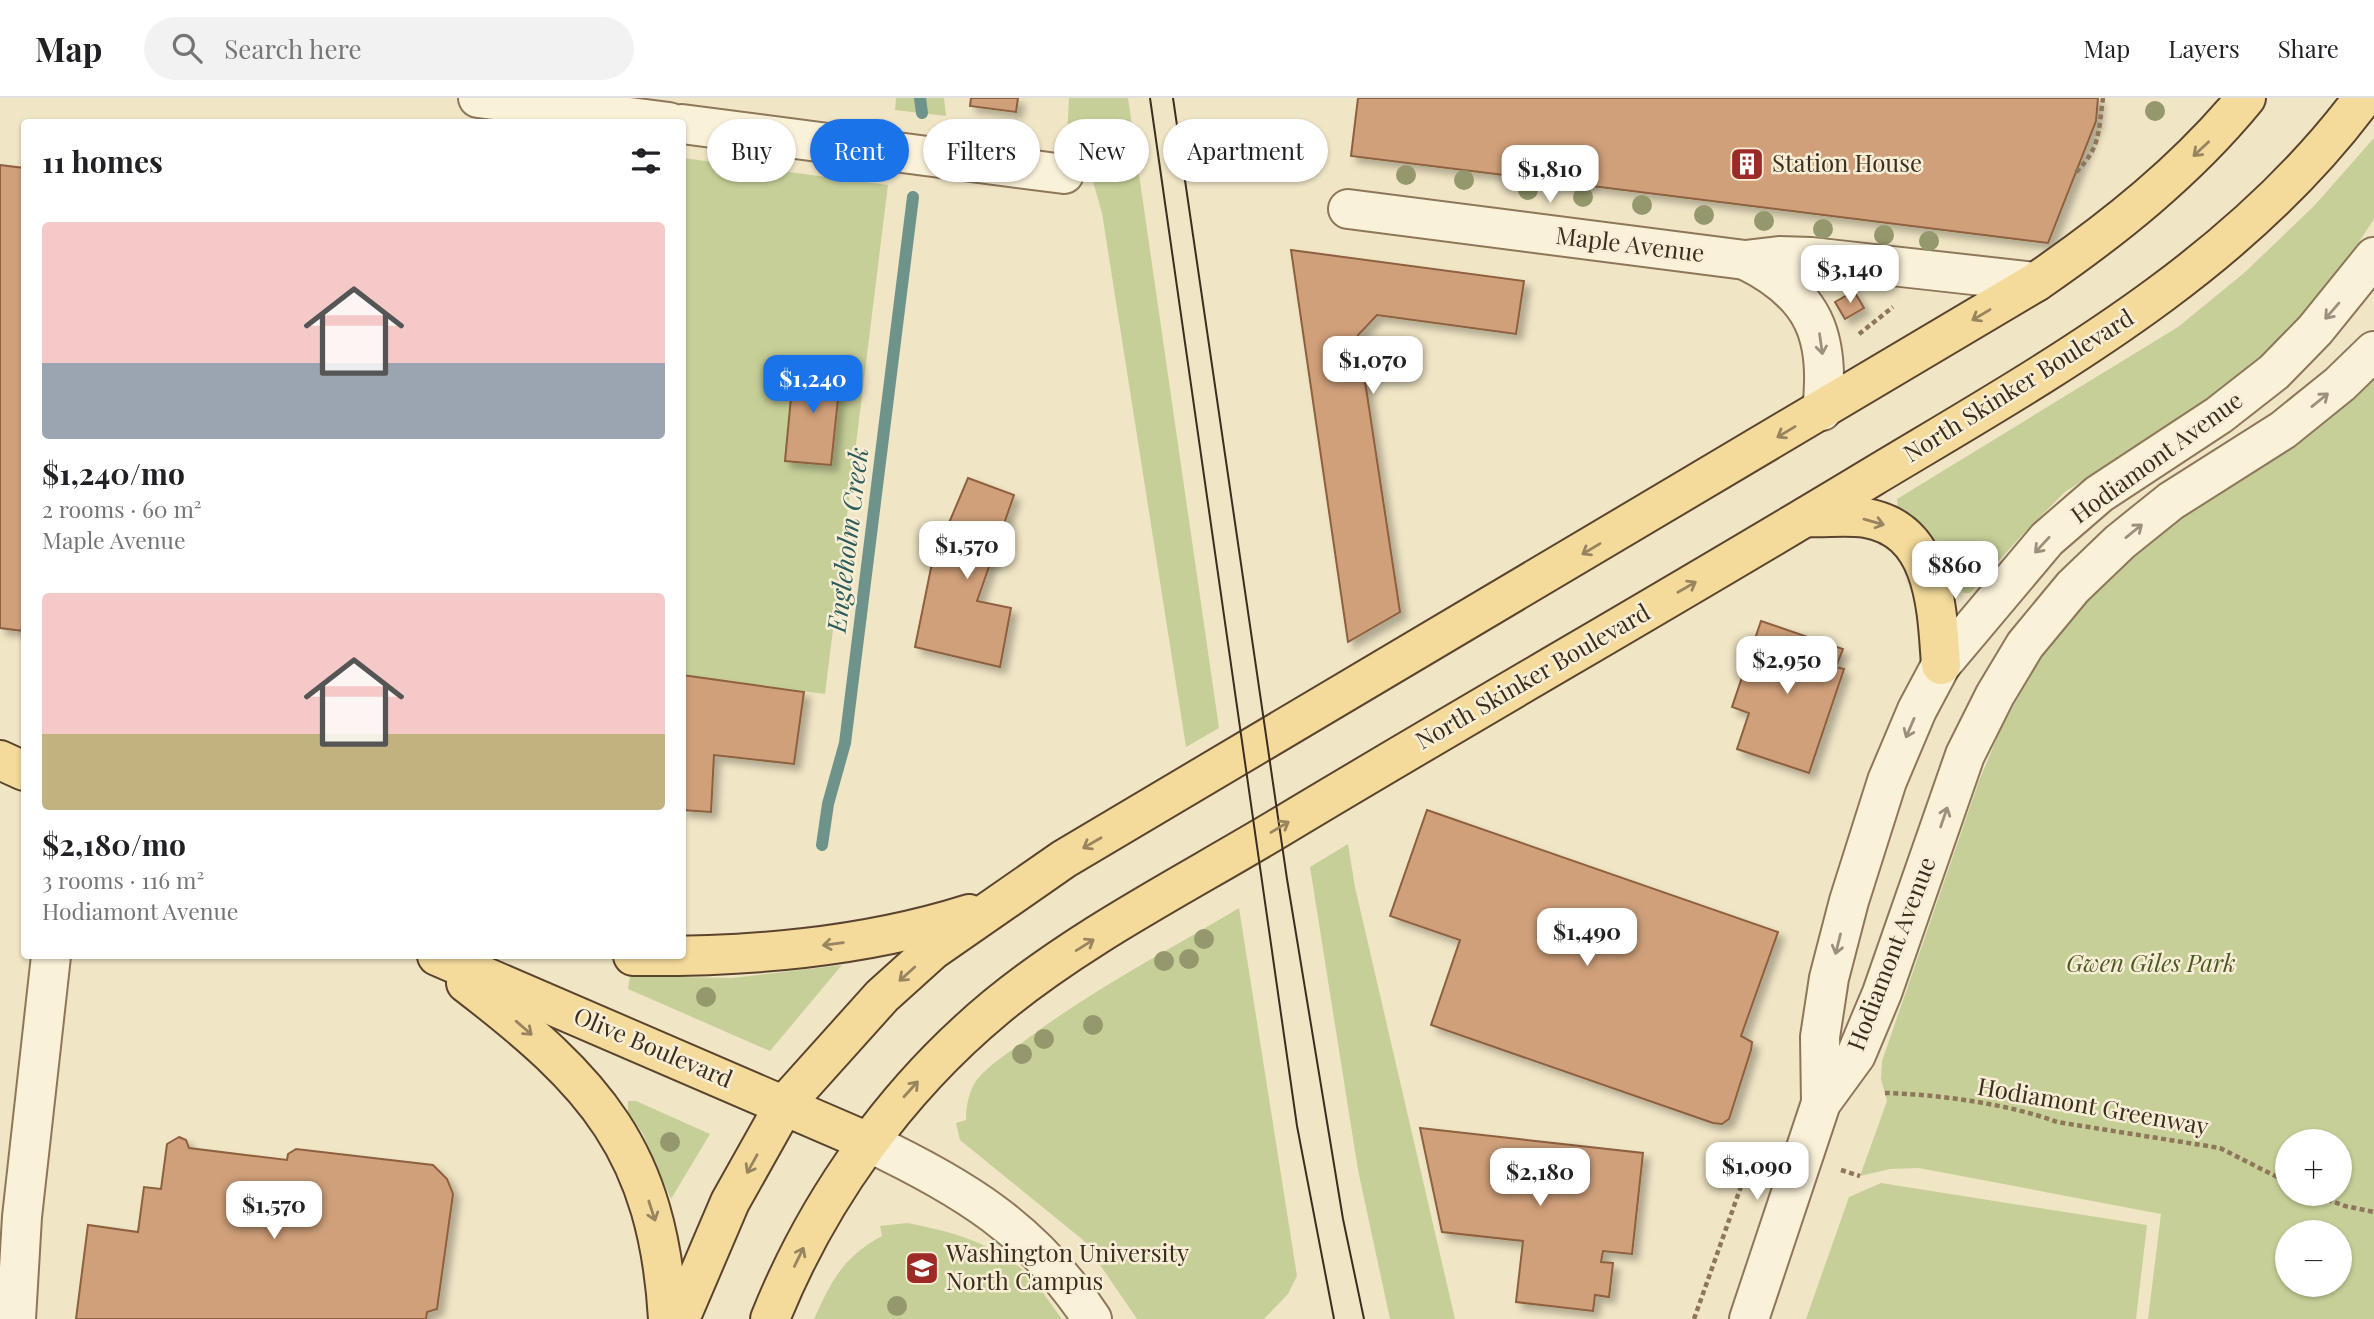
<!DOCTYPE html>
<html lang="en">
<head>
<meta charset="utf-8">
<style>
	body { margin:0; font-family:"Playfair Display",serif; background:#f2f2f2; color:#202124; height:100vh; display:flex; flex-direction:column; font-size:26px; white-space:nowrap }
	* { box-sizing:border-box; margin:0 }
	p { font-size:23px; color:#757577 }
	.icon { flex:none; width:38px; height:38px; fill:none; stroke:currentColor; stroke-width:2; stroke-linecap:round; stroke-linejoin:round }
	.map { position:relative; flex:1; overflow:hidden }
	.drawer { position:absolute; left:21px; top:21px; width:665px; height:840px; display:flex; flex-direction:column; background:#fff; border-radius:7px; box-shadow:0 2px 5px #0004 }
	.drawer>* { flex:none }
	.top-card { position:absolute; left:707px; top:21px; width:665px; height:63px; display:flex; gap:14px }
	.controls { position:absolute; left:2275px; top:1031px; display:grid; gap:14px }
	.controls a { display:grid; place-items:center; width:77px; height:77px; border-radius:50%; background:#fff; box-shadow:0 2px 5px #0004; font-size:35px }
	.price { position:absolute; translate:-50% -60px; padding:0 16px; border-radius:14px; background:#fff; color:#222; font-size:23px; line-height:46px; filter:drop-shadow(0 2px 4px #0008) }
	.price::after { content:''; position:absolute; left:50%; top:42px; width:21px; height:16px; margin-left:-10px; background:inherit; clip-path:polygon(0 0,100% 0,50% 100%) }
	.price.selected { background:#1a73e8; color:#fff }
	ul { padding:0; list-style:none }
	li { display:grid; align-content:center; gap:14px; height:371px; padding:0 21px }
	li span { display:grid; place-items:center; height:217px; border-radius:7px; color:#555 }
	li>.icon { margin-inline-start:auto }
	span .icon { width:126px; height:126px; fill:#fffc; stroke-width:1 }
	li b { font-size:30px }
	h2 { display:flex; justify-content:space-between; align-items:center; height:84px; padding:0 21px; font-size:30px }
	.chip { padding:0 24px; border-radius:32px; background:#fff; box-shadow:0 2px 5px #0004; font-size:24px; line-height:63px }
	.chip.selected { background:#1a73e8; color:#fff }
	header { display:flex; align-items:center; gap:42px; box-sizing:border-box; height:98px; padding:0 35px; background:#fff; border-bottom:2px solid #e0e0e0 }
	header strong { font-size:33px }
	nav { display:flex; gap:38px; margin-inline-start:auto; font-size:24px }
	.search { width:490px; height:63px; background:#f2f2f2; display:flex; align-items:center; gap:18px; box-sizing:border-box; padding:0 24px; border-radius:38px; color:#757577; font-size:26px }
	.map>svg:first-child { display:block }
	.green { fill:#c7cf98; fill-rule:evenodd }
	.lines { fill:none; stroke-linecap:round; stroke-linejoin:round }
	.stream { stroke:#6d938a; stroke-width:12 }
	.building { fill:#d0a07a; stroke:#8d603f; stroke-width:2; filter:url(#shadow) }
	.minor-casing { stroke:#8d765a; stroke-width:42 }
	.major-casing { stroke:#5a442e; stroke-width:42 }
	.path { stroke:#8d765a; stroke-width:4.5; stroke-dasharray:5 3.5; stroke-linecap:butt }
	.minor { stroke:#faf1d9; stroke-width:38 }
	.major { stroke:#f4db9c; stroke-width:38 }
	.tram { stroke:#3c2e1f; stroke-width:2 }
	.tree { fill:#95986c }
	.oneway { stroke:#98845e }
	.oneway2 { stroke:#9b907c }
	.labels { text-anchor:middle; stroke-width:5; stroke-linejoin:round; paint-order:stroke }
	.poi-label { font-size:24px; fill:#3c2e1f; stroke:#f7eed5; text-anchor:start }
	.street-label { font-size:24px; fill:#3c2e1f; stroke:#f7eed5 }
	.park-label { font-size:24px; font-style:italic; fill:#4b5924; stroke:#f7eed5 }
	.water-label { font-size:26px; font-style:italic; fill:#2d5c5b; stroke:#f7eed5 }
</style>
</head>
<body>
<header>
<strong>Map</strong>
<div class="search"><svg class="icon" aria-label="search" viewBox="0 0 24 24"><circle cx="10" cy="10" r="6"/><path d="M15 15l6 6"/></svg>Search here</div>
<nav><a>Map</a><a>Layers</a><a>Share</a></nav>
</header>
<div class="map">
<svg width="2374" height="1221" viewBox="0 0 2374 1221">
	<defs>
		<filter id="shadow"><feDropShadow dx="6" dy="6" stdDeviation="3.5" flood-color="#0004"/></filter>
	</defs>
	<rect width="100%" height="100%" fill="#f0e5c5"/>
	<g class="green">
		<polygon points="896,0 944,0 946,18 895,12"/>
		<polygon points="1069,0 1128,0 1219,630 1186,649 1102,115 1086,59 1067,39"/>
		<path d="M2374 40V121L2343 168 2299 224 2229 286 2065 394 2022 437 1970 495H1964C1956 488 1957 479 1953 469 1940 443 1924 426 1898 412L1897 401 2178 229 2244 175 2314 108Z"/>
		<polygon points="683,60 888,87 825,596 683,577"/>
		<path d="M2374 277V1221H2148L2161 1116 1919 1070 1890 1071 1860 1078 1887 1003 1881 981 1882 963 1979 683 1999 635 2049 541 2114 473 2176 422ZM2287 1043H2340V1096H2287ZM2287 1134H2340V1186H2287Z"/>
		<polygon points="1348,746 1355,789 1455,1221 1390,1221 1358,1072 1310,769"/>
		<path d="M1239 810 1297 1178 1288 1196 1264 1221H1137L1083 1142 960 1042 956 1025 966 1022C966 1009 968 998 974 986 984 970 1004 958 1019 947 1089 893 1164 855 1239 810Z"/>
		<polygon points="842,867 770,953 628,891 630,878 732,880"/>
		<polygon points="628,1003 636,1003 710,1036 671,1101 643,1036 628,1014"/>
		<polygon points="1881,1085 2147,1127 2136,1221 1806,1221 1849,1099"/>
		<path d="M907 1125C951 1133 1001 1147 1032 1181 1043 1193 1052 1208 1062 1221H814C832 1182 843 1159 882 1138L880 1128Z"/>
	</g>
	<g class="lines">
		<g class="stream">
			<polyline points="920,0 922,15"/>
			<polyline points="822,747 828,706 845,645 913,99"/>
		</g>
	</g>
	<g class="building">
		<polygon points="971,0 1018,0 1016,14 970,8"/>
		<polygon points="1358,0 2098,0 2096,23 2048,145 1351,58"/>
		<polygon points="0,67 24,70 24,533 0,530"/>
		<polygon points="1291,152 1524,183 1516,236 1377,217 1358,237 1400,514 1348,544"/>
		<polygon points="1854,193 1864,210 1845,221 1835,204"/>
		<polygon points="794,268 841,272 831,367 785,363"/>
		<polygon points="968,380 1014,397 977,503 1011,510 1000,569 915,549 932,465"/>
		<polygon points="1761,523 1843,551 1836,569 1844,571 1809,675 1737,651 1749,615 1732,609"/>
		<polygon points="682,577 804,594 794,666 714,657 711,714 682,712"/>
		<polygon points="1427,712 1778,834 1741,938 1752,944 1751,952 1729,1021 1722,1026 1713,1025 1431,927 1460,842 1390,818"/>
		<polygon points="1420,1030 1643,1055 1632,1156 1603,1153 1601,1164 1613,1165 1609,1199 1595,1197 1593,1213 1516,1204 1523,1143 1442,1134"/>
		<polygon points="179,1039 186,1042 189,1050 287,1062 288,1056 296,1051 433,1067 447,1081 453,1096 437,1211 427,1214 426,1221 76,1221 88,1127 138,1134 144,1089 161,1091 167,1046"/>
	</g>
	<g class="lines">
		<g class="minor-casing">
			<g id="minor">
				<polyline points="478,0 669,24"/>
				<polyline points="682,26 1064,76"/>
				<polyline points="1348,111 1745,162"/>
				<path d="M1822 313C1831 238 1814 196 1745 162L1779 158 1811 159 2036 184"/>
				<polyline points="1821,1005 1820,939 1829,880 1849,803 1887,683 1917,612 1941,567 2047,441 2099,396 2219,317 2274,274 2315,232 2374,159"/>
				<path d="M868 1044C963 1089 1034 1132 1092 1221"/>
				<polyline points="16,1221 22,1119 51,858"/>
				<polyline points="1749,1221 1821,1005 1856,957 1882,895 1965,657 1995,597 2025,547 2073,489 2120,444 2171,403 2283,332 2340,286 2374,253"/>
			</g>
		</g>
		<g class="major-casing">
			<g id="major">
				<path d="M1806 419C1826 420 1847 417 1866 420 1936 432 1937 511 1941 567"/>
				<polyline points="0,662 24,673"/>
				<polyline points="437,858 868,1044"/>
				<path d="M633 858C746 859 861 850 969 816"/>
				<path d="M466 885C595 984 658 1052 668 1221"/>
				<path d="M680 1221 730 1104 785 1006 882 898 933 852 1064 761 2036 184C2113 131 2186 73 2246 0"/>
				<path d="M770 1221C818 1101 897 991 996 909 1082 838 1186 786 1282 728 1478 610 1677 497 1872 379 2050 272 2237 170 2363 0"/>
			</g>
		</g>
		<g class="path">
			<path d="M2076 74C2101 49 2098 34 2103 0"/>
			<polyline points="1859,236 1893,209"/>
			<path d="M1885 995C1935 996 2010 1006 2057 1024L2220 1050 2287 1084"/>
			<polyline points="1841,1072 1860,1078"/>
			<polyline points="2311,1096 2345,1108 2374,1114"/>
			<polyline points="1694,1221 1756,1046 1766,1049"/>
		</g>
		<use href="#minor" class="minor"/>
		<use href="#major" class="major"/>
		<g class="tram">
			<polyline points="1150,0 1297,1028 1334,1221"/>
			<polyline points="1173,0 1287,781 1343,1121 1364,1221"/>
		</g>
	</g>
	<g class="tree">
		<circle cx="2155" cy="13" r="10"/>
		<circle cx="1406" cy="77" r="10"/>
		<circle cx="1464" cy="82" r="10"/>
		<circle cx="1528" cy="92" r="10"/>
		<circle cx="1583" cy="99" r="10"/>
		<circle cx="1642" cy="107" r="10"/>
		<circle cx="1704" cy="117" r="10"/>
		<circle cx="1764" cy="123" r="10"/>
		<circle cx="1823" cy="131" r="10"/>
		<circle cx="1884" cy="137" r="10"/>
		<circle cx="1929" cy="143" r="10"/>
		<circle cx="1204" cy="841" r="10"/>
		<circle cx="1189" cy="861" r="10"/>
		<circle cx="1164" cy="863" r="10"/>
		<circle cx="706" cy="899" r="10"/>
		<circle cx="1093" cy="927" r="10"/>
		<circle cx="1044" cy="941" r="10"/>
		<circle cx="1022" cy="956" r="10"/>
		<circle cx="670" cy="1044" r="10"/>
		<circle cx="897" cy="1208" r="10"/>
	</g>
	<defs><path id="oneway-shaft" d="M-6 0H5M1.5-3L5.5 0L1.5 3" fill="none" stroke-width="1.6" stroke-linecap="round" stroke-linejoin="round" transform="scale(1.75)"/></defs>
	<g class="oneway">
		<use href="#oneway-shaft" transform="translate(2201 51) rotate(137)"/>
		<use href="#oneway-shaft" transform="translate(1981 217) rotate(149)"/>
		<use href="#oneway-shaft" transform="translate(1786 334) rotate(149)"/>
		<use href="#oneway-shaft" transform="translate(1874 424) rotate(16)"/>
		<use href="#oneway-shaft" transform="translate(1591 451) rotate(149)"/>
		<use href="#oneway-shaft" transform="translate(1687 489) rotate(-30)"/>
		<use href="#oneway-shaft" transform="translate(1280 729) rotate(-31)"/>
		<use href="#oneway-shaft" transform="translate(1092 745) rotate(150)"/>
		<use href="#oneway-shaft" transform="translate(833 846) rotate(172)"/>
		<use href="#oneway-shaft" transform="translate(1085 847) rotate(-32)"/>
		<use href="#oneway-shaft" transform="translate(907 876) rotate(138)"/>
		<use href="#oneway-shaft" transform="translate(524 930) rotate(41)"/>
		<use href="#oneway-shaft" transform="translate(911 991) rotate(-48)"/>
		<use href="#oneway-shaft" transform="translate(752 1066) rotate(119)"/>
		<use href="#oneway-shaft" transform="translate(652 1113) rotate(72)"/>
		<use href="#oneway-shaft" transform="translate(799 1159) rotate(-64)"/>
	</g>
	<g class="oneway2">
		<use href="#oneway-shaft" transform="translate(2332 213) rotate(131)"/>
		<use href="#oneway-shaft" transform="translate(1821 246) rotate(82)"/>
		<use href="#oneway-shaft" transform="translate(2320 302) rotate(-39)"/>
		<use href="#oneway-shaft" transform="translate(2134 433) rotate(-39)"/>
		<use href="#oneway-shaft" transform="translate(2042 447) rotate(133)"/>
		<use href="#oneway-shaft" transform="translate(1910 630) rotate(113)"/>
		<use href="#oneway-shaft" transform="translate(1944 719) rotate(-71)"/>
		<use href="#oneway-shaft" transform="translate(1838 846) rotate(104)"/>
	</g>
	<defs>
		<g id="building-square" transform="scale(1.75)"><rect x="-9" y="-9" width="18" height="18" rx="4" fill="#9e2a27" stroke="#f7eed5"/><path d="M-4-6H4V6H1V3H-1V6H-4ZM-2.5-4.3h1.7v1.8h-1.7ZM.8-4.3h1.7v1.8H.8ZM-2.5-1h1.7V.8h-1.7ZM.8-1h1.7V.8H.8Z" fill="#fff"/></g>
		<g id="university-square" transform="scale(1.75)"><rect x="-9" y="-9" width="18" height="18" rx="4" fill="#9e2a27" stroke="#f7eed5"/><path d="M0-5L7-2L0 1L-7-2ZM-4 1L0 2.5L4 1V4Q0 6-4 4Z" fill="#fff"/></g>
	</defs>
	<g fill-rule="evenodd">
		<use href="#building-square" x="1747" y="66"/>
		<use href="#university-square" x="922" y="1170"/>
	</g>
	<g class="labels">
		<g class="poi-label">
			<text x="1772" y="74">Station House</text>
			<text x="946" y="1164">Washington University<tspan x="946" dy="28">North Campus</tspan></text>
		</g>
		<g class="street-label">
			<text transform="translate(1630 147) rotate(7)" y="8">Maple Avenue</text>
			<text transform="translate(2019 288) rotate(-32)" y="8">North Skinker Boulevard</text>
			<text transform="translate(2157 360) rotate(-36)" y="8">Hodiamont Avenue</text>
			<text transform="translate(1533 579) rotate(-30)" y="8">North Skinker Boulevard</text>
			<text transform="translate(1892 856) rotate(-69)" y="8">Hodiamont Avenue</text>
			<text transform="translate(653 950) rotate(23)" y="8">Olive Boulevard</text>
			<text transform="translate(2093 1009) rotate(10)" y="8">Hodiamont Greenway</text>
		</g>
		<g class="park-label">
			<text x="2151" y="874">Gwen Giles Park</text>
		</g>
		<g class="water-label">
			<text transform="translate(848 442) rotate(-83)" y="9">Engleholm Creek</text>
		</g>
	</g>
</svg>
<div class="controls">
<a>+</a>
<a>−</a>
</div>
<b class="price" style="left:1550px;top:107px">$1,810</b>
<b class="price" style="left:1850px;top:207px">$3,140</b>
<b class="price" style="left:1373px;top:298px">$1,070</b>
<b class="price selected" style="left:813px;top:317px">$1,240</b>
<b class="price" style="left:967px;top:483px">$1,570</b>
<b class="price" style="left:1955px;top:503px">$860</b>
<b class="price" style="left:1787px;top:598px">$2,950</b>
<b class="price" style="left:1587px;top:870px">$1,490</b>
<b class="price" style="left:1757px;top:1104px">$1,090</b>
<b class="price" style="left:1540px;top:1110px">$2,180</b>
<b class="price" style="left:274px;top:1143px">$1,570</b>
<div class="top-card">
<a class="chip">Buy</a>
<a class="chip selected">Rent</a>
<a class="chip">Filters</a>
<a class="chip">New</a>
<a class="chip">Apartment</a>
</div>
<section class="drawer">
<h2>11 homes<svg class="icon" aria-label="filters" viewBox="0 0 24 24"><path d="M4 7h16M4 17h16"/><circle cx="9" cy="7" r="2"/><circle cx="15" cy="17" r="2"/></svg></h2>
<ul>
<li><span style="background:linear-gradient(#f6c9c9 65%,#9aa5b1 0)"><svg class="icon" aria-label="home" viewBox="0 0 24 24"><path d="M3 11l9-7 9 7M6 9v11h12V9"/></svg></span><div><b>$1,240/mo</b><p>2 rooms · 60 m²</p><p>Maple Avenue</p></div></li>
<li><span style="background:linear-gradient(#f6c9c9 65%,#c2b280 0)"><svg class="icon" aria-label="home" viewBox="0 0 24 24"><path d="M3 11l9-7 9 7M6 9v11h12V9"/></svg></span><div><b>$2,180/mo</b><p>3 rooms · 116 m²</p><p>Hodiamont Avenue</p></div></li>
</ul>
</section>
</div>
</body>
</html>
